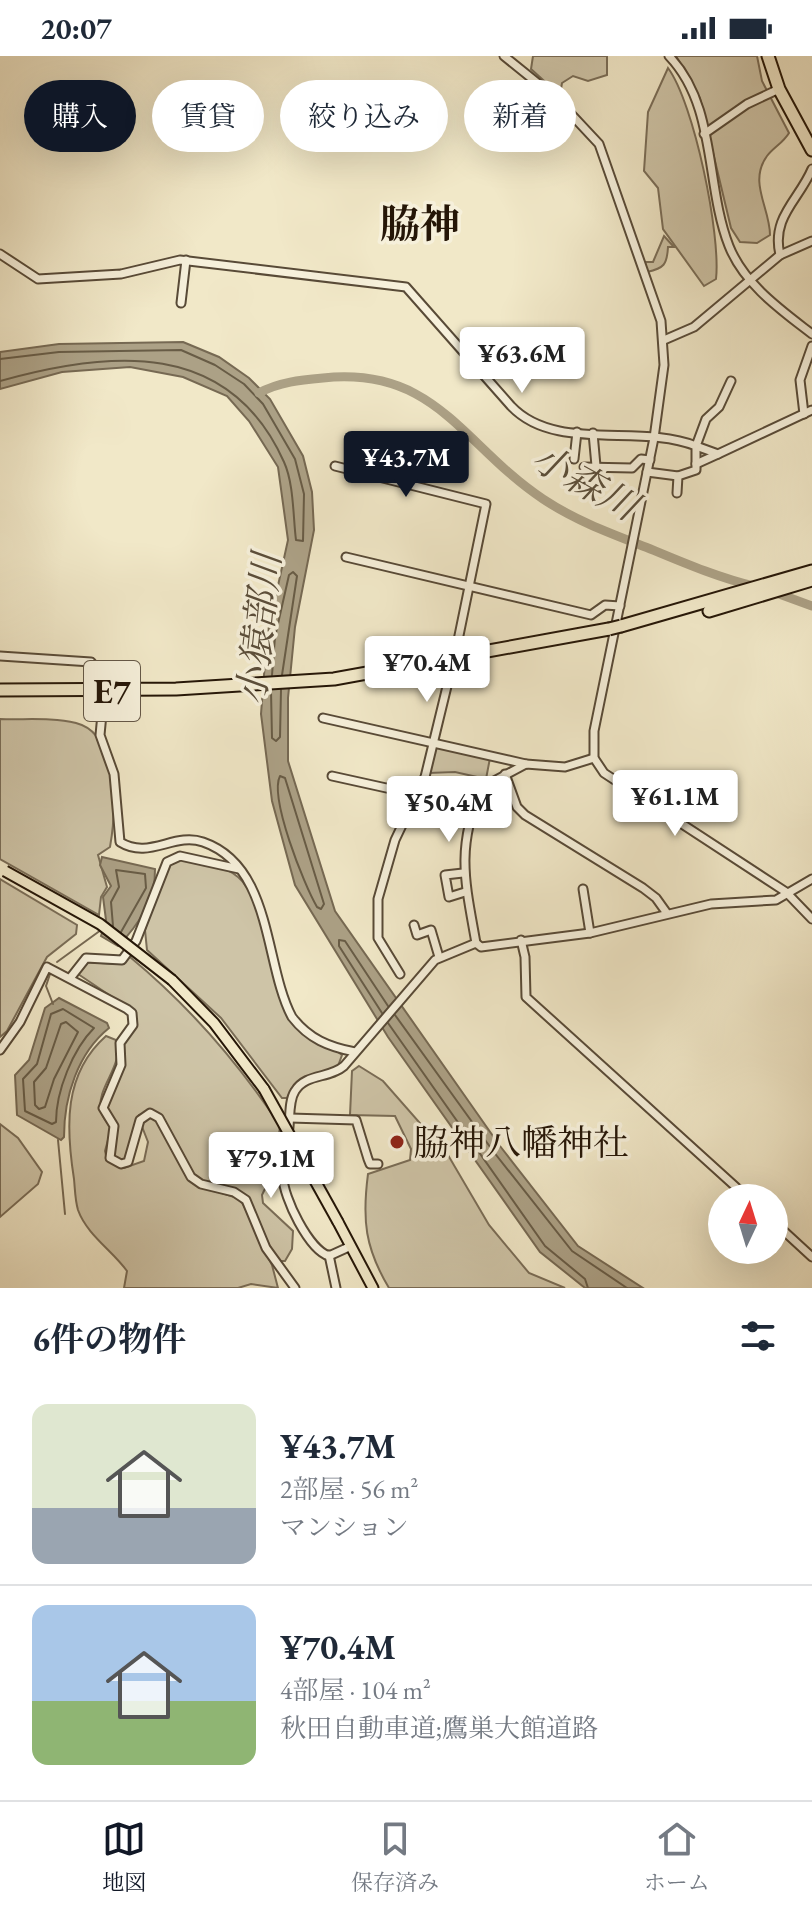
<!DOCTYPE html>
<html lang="ja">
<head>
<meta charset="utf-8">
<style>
	body { margin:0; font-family:"EB Garamond","Noto Serif JP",serif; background:#f6f6f7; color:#1f2937; height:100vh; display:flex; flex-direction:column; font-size:30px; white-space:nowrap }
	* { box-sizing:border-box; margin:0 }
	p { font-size:26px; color:#747a83 }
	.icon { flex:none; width:44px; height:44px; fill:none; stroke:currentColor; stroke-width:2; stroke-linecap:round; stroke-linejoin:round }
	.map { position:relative; height:1232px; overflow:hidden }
	.panel { display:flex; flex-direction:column; background:#fff; flex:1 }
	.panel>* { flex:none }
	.banner { position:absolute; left:24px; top:24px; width:764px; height:72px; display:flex; gap:16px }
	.needle { width:52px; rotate:4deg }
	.controls { position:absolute; left:708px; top:1128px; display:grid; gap:16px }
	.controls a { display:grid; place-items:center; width:80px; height:80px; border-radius:50%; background:#fff; box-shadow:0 8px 32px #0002; font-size:40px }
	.price { position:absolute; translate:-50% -68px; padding:0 18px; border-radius:8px; background:#fff; color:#222; font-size:26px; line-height:52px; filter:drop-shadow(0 2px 4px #0008) }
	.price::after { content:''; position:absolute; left:50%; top:48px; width:24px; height:18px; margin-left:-12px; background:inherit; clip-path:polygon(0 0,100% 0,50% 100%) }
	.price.selected { background:#111827; color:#fff }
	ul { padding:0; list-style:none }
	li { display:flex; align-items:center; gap:24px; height:200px; padding:0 32px }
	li+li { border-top:2px solid #e0e1e3 }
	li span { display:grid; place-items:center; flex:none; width:224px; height:160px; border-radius:16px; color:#555 }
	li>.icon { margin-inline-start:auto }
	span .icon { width:96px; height:96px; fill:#fffc; stroke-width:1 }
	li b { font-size:34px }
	h2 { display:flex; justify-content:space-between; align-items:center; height:96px; padding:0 32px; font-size:34px }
	.chip { padding:0 28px; border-radius:36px; background:#fff; box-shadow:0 8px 32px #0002; font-size:28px; line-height:72px }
	.chip.selected { background:#111827; color:#fff }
	.status { display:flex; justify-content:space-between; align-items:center; height:56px; padding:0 40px; background:#fff; direction:ltr }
	.status svg { height:22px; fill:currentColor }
	.menu { display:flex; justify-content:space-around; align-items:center; height:112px; border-top:2px solid #e0e1e3; background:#fff; font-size:22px; color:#747a83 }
	.menu a { display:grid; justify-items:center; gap:4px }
	.menu .selected { color:#111827 }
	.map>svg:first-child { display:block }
	.green { fill:#cec4a7; stroke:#7a6d57; stroke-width:2 }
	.water { fill:#aca186; stroke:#766953; stroke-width:2 }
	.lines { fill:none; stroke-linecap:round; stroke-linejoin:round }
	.shore { stroke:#685c46; stroke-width:2 }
	.stream { stroke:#766953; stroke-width:2 }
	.river { stroke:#aca186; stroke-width:9 }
	.minor-tunnel { stroke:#d2c8ab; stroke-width:7; stroke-dasharray:7 3.5; stroke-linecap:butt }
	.minor-casing { stroke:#584a37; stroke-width:11 }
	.major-casing { stroke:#251607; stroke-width:13 }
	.highway-casing { stroke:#251607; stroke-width:15 }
	.minor { stroke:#f6f0db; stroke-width:7 }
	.major { stroke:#f1e8c8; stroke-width:9 }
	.highway { stroke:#f1e8c8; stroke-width:11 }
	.major-bridge-casing { stroke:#251607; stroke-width:13; stroke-linecap:butt }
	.highway-bridge-casing { stroke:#251607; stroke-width:15; stroke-linecap:butt }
	.major-bridge { stroke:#f1e8c8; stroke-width:9 }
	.highway-bridge { stroke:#f1e8c8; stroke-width:11 }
	.poi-dot { fill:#8f2418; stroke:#f6f0db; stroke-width:3 }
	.labels { text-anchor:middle; stroke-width:7; stroke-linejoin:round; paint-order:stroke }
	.shield { fill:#f6f0db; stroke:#645747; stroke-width:2 }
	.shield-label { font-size:34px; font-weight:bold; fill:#251607 }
	.poi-label { font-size:36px; fill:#251607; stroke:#f6f0db; text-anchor:start }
	.water-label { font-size:38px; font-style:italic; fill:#5b4e3a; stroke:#f6f0db }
	.quarter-label { font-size:40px; font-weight:bold; fill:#251607; stroke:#f6f0db }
</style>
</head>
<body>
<div class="status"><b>20:07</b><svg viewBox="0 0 49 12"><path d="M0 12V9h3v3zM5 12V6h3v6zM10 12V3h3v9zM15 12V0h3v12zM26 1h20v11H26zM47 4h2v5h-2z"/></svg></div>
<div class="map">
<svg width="812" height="1232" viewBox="0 0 812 1232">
	<rect width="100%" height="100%" fill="#f1e8c8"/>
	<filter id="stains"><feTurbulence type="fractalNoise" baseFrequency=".0025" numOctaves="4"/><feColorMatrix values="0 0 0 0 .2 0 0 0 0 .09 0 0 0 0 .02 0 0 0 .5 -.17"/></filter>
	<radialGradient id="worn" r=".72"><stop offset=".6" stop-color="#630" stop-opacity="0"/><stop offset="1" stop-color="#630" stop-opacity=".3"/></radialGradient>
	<g class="green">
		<polygon points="533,0 607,0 607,19 588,25 573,20 562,27 561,33 553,33 531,13"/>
		<path d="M676 0H757L762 25 789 77C783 87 774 91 767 100 748 126 770 152 770 179L757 187 740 186 731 172 700 42Z"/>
		<path d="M668 12C694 47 721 179 716 223L704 230 663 173 658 132 644 115 648 56Z"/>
		<path d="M664 180 674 191H668C667 209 664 212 647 216L645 206H653Z"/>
		<path d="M0 663C24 664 52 661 76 667 120 678 116 757 110 791L98 799 107 831 101 841 99 859 0 803Z"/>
		<polygon points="435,688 490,702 486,723 455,716 429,717"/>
		<path d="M180 802C196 803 226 810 238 821 258 837 275 905 281 930 284 943 284 954 292 965 305 984 327 986 342 999L338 1010 297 1026 287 1042H282L221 962 147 894 145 874 163 815 169 807Z"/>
		<polygon points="0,823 77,869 76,878 47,901 7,975 0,981"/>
		<path d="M130 901C189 950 238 1006 280 1070L275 1112 262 1139 263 1147 293 1175 292 1193 285 1205H279C263 1187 258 1148 241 1138 227 1128 207 1132 193 1120L152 1055 139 1059 126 1105H119L111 1099 117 1078 105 1050 123 1009 122 988 135 969 133 955 78 918 83 906 117 908Z"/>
		<path d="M106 980 116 984C125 1010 96 1030 101 1055 102 1061 108 1067 111 1073L105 1095 107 1103 124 1112 144 1105 148 1086 141 1068 147 1061 156 1064 194 1128 237 1142 243 1148 272 1209 278 1232 251 1228 238 1232H124L127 1215C113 1195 87 1179 78 1154 75 1144 75 1133 74 1123 66 1072 63 1018 106 980Z"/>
		<path d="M359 1010 383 1025 448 1099 489 1169 529 1217 565 1232H389C365 1192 362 1164 368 1118L410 1104 411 1093 395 1060 350 1059 352 1015Z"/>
		<polygon points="0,1068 18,1082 42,1116 38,1128 0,1161"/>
	</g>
	<g class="water">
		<polygon points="183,286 219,301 249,322 270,343 303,400 312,436 314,474 295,571 288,642 288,705 335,855 500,1090 578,1190 643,1232 585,1232 540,1196 388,981 295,829 272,745 261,658 267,580 288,484 278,411 249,365 227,340 183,321 130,311 62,316 0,333 0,296 59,288"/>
		<path d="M102 801 155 813C156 842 138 870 118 890L101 880 106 864 103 841 111 830 100 809Z"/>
		<path d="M59 942 107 967 109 972C78 997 64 1040 64 1081L61 1084 17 1059 15 1019 29 1004 45 952Z"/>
	</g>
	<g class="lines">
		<g class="shore">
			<path d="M0 303 59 296 181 294 215 309 244 328 263 348 295 403 304 438 303 485 296 484C293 461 294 428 284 406 229 283 110 294 0 325"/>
			<polyline points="272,619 275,581 289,519 293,516 297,520 282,619"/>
			<polyline points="271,635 272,682 276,685 280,681 281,634"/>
			<path d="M280 720 285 722 324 848 321 853 317 851C304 829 269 741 280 720Z"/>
			<polyline points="113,870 111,846 119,831 116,814 145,818 146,832 121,876"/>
			<path d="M63 953 94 972C73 993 56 1035 56 1066L52 1068 25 1055 23 1023 37 1008 51 958Z"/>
			<polyline points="382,957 339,890 339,884 345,885 388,950"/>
			<polyline points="395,959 493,1095 572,1195 627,1232"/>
			<polygon points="66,966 78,976 54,1023 45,1051 39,1053 35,1049 34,1026 46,1012 61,968"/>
			<polyline points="388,967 545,1190 585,1223 588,1232"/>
		</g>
		<g class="stream">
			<polyline points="57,906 101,874"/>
			<polyline points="51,915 46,930 53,948"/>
			<polyline points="58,1084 65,1158"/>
		</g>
		<g class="river">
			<path d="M259 337C279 326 301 324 323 322 436 310 463 390 543 443 576 465 612 478 648 492 684 507 719 522 757 531"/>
			<polyline points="771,535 812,550"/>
		</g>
		<polyline class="minor-tunnel" points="100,617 102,658"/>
		<g class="minor-casing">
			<g id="minor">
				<polyline points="504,0 556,42 599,88 661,265 664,309 654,382 594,675 594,702 604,717 786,836 812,863"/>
				<path d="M669 0C717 50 705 129 729 190 744 228 781 254 812 278"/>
				<polyline points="704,78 747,48 779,33"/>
				<path d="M0 198 38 223 121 218 180 204 406 231 511 350C555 397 640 367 696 390V414L678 420 677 437"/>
				<path d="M780 199C771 161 799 144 812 113"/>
				<polyline points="181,247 186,204"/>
				<polyline points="664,284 694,271 780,199 812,185"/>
				<polyline points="731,325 719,351 706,363 696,390 718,398 812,354"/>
				<polyline points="804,358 800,324 812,290"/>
				<polyline points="593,377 596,410"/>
				<polyline points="574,403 577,376"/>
				<polyline points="696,408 718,398"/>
				<polyline points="335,410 486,448 456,594"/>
				<polyline points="584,411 632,412 641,403 650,404"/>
				<polyline points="647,416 678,420"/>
				<polyline points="346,501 591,559 605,549 620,550"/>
				<polyline points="0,600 91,606 100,617"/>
				<path d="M102 658 100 679 114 718 120 786C149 804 174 776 203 786 273 810 264 909 292 961 309 983 329 991 355 996"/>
				<polyline points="323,662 526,708"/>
				<polyline points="505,718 517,751 525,759 643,832 656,842 666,856"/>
				<polyline points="332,720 418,739"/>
				<polyline points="425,721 443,748 469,769"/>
				<polyline points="463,817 445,819 449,841 465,836"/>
				<polyline points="583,833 590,877"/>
				<polyline points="414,869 417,879 431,874 439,901"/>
				<polyline points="521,884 525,901 526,941 748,1142"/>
				<path d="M476 887C465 825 456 793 481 732L526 708 565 711 594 702"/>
				<polyline points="400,918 378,882 378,843 395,784 425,721 450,618"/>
				<polyline points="71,921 86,902 122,904 136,885 167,806 180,800 239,813"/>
				<polyline points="0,994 20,966 47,911 127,953 132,957 133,969 120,987 121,1009 103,1052 114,1070 110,1102 121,1108 128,1106 140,1064 150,1057 159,1062 191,1121 201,1128 234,1136 246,1144 266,1192 295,1232"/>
				<polyline points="290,1062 356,1064 368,1103 370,1108 378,1108"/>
				<polyline points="774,1166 812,1201"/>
				<path d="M351 1190 329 1200C309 1194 283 1141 283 1121 283 1105 287 1088 289 1071 290 1060 289 1044 295 1035 306 1017 329 1023 344 1010L435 904 476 887 481 891 590 877 711 848 776 844 812 823"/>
				<polyline points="329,1199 336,1232"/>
			</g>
		</g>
		<g class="major-casing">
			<g id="major">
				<polyline points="172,924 214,967 264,1033"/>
				<polyline points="338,1166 373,1232"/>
			</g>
		</g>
		<g class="highway-casing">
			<g id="highway">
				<polyline points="768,0 779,33 812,94"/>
				<polyline points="709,555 812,524"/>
				<polyline points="621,570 812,515"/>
				<polyline points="0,634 176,633 334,623 609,573"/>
			</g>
		</g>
		<use href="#minor" class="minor"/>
		<use href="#major" class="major"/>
		<use href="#highway" class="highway"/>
		<g class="major-bridge-casing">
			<g id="major-bridge">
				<polyline points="5,815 100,868 172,924"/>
				<polyline points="264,1033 338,1166"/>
			</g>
		</g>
		<g class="highway-bridge-casing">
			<polyline id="highway-bridge" points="609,573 621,570"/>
		</g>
		<use href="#major-bridge" class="major-bridge"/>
		<use href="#highway-bridge" class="highway-bridge"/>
	</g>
	<circle class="poi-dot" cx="397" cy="1086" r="8"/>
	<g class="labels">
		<rect class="shield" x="84" y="605" width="56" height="60" rx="6"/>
		<g class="shield-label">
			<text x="112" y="647">E7</text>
		</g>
		<g class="poi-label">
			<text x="413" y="1099">脇神八幡神社</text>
		</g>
		<g class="water-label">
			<text transform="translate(585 426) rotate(29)" y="13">小森川</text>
			<text transform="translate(259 573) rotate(-84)" y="13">小猿部川</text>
		</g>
		<g class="quarter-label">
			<text x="420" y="182">脇神</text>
		</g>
	</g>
	<rect width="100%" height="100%" filter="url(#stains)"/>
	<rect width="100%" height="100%" fill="url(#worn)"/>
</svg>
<div class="controls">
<a><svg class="needle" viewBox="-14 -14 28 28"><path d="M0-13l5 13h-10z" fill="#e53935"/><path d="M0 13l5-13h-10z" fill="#747a83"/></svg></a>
</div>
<b class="price" style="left:522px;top:339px">¥63.6M</b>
<b class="price selected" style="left:406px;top:443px">¥43.7M</b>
<b class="price" style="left:427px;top:648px">¥70.4M</b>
<b class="price" style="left:675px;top:782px">¥61.1M</b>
<b class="price" style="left:449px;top:788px">¥50.4M</b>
<b class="price" style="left:271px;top:1144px">¥79.1M</b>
<div class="banner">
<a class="chip selected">購入</a>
<a class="chip">賃貸</a>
<a class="chip">絞り込み</a>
<a class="chip">新着</a>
</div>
</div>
<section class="panel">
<h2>6件の物件<svg class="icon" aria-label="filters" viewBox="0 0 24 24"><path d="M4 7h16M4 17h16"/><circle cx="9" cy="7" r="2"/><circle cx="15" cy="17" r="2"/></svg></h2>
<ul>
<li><span style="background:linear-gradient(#dfe7d0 65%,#9aa5b1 0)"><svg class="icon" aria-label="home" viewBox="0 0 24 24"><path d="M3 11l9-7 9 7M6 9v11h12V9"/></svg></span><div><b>¥43.7M</b><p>2部屋 · 56 m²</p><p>マンション</p></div></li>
<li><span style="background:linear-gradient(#a9c7e8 60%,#8fb573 0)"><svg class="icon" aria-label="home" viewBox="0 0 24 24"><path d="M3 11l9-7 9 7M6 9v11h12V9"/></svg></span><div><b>¥70.4M</b><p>4部屋 · 104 m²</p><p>秋田自動車道;鷹巣大館道路</p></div></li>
</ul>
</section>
<nav class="menu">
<a class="selected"><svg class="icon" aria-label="map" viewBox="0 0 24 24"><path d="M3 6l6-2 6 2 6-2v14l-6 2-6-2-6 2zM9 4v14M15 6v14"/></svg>地図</a>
<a><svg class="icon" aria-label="saved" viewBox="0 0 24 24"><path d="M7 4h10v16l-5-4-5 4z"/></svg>保存済み</a>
<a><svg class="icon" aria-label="home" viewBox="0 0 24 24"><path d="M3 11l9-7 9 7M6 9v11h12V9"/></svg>ホーム</a>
</nav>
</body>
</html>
